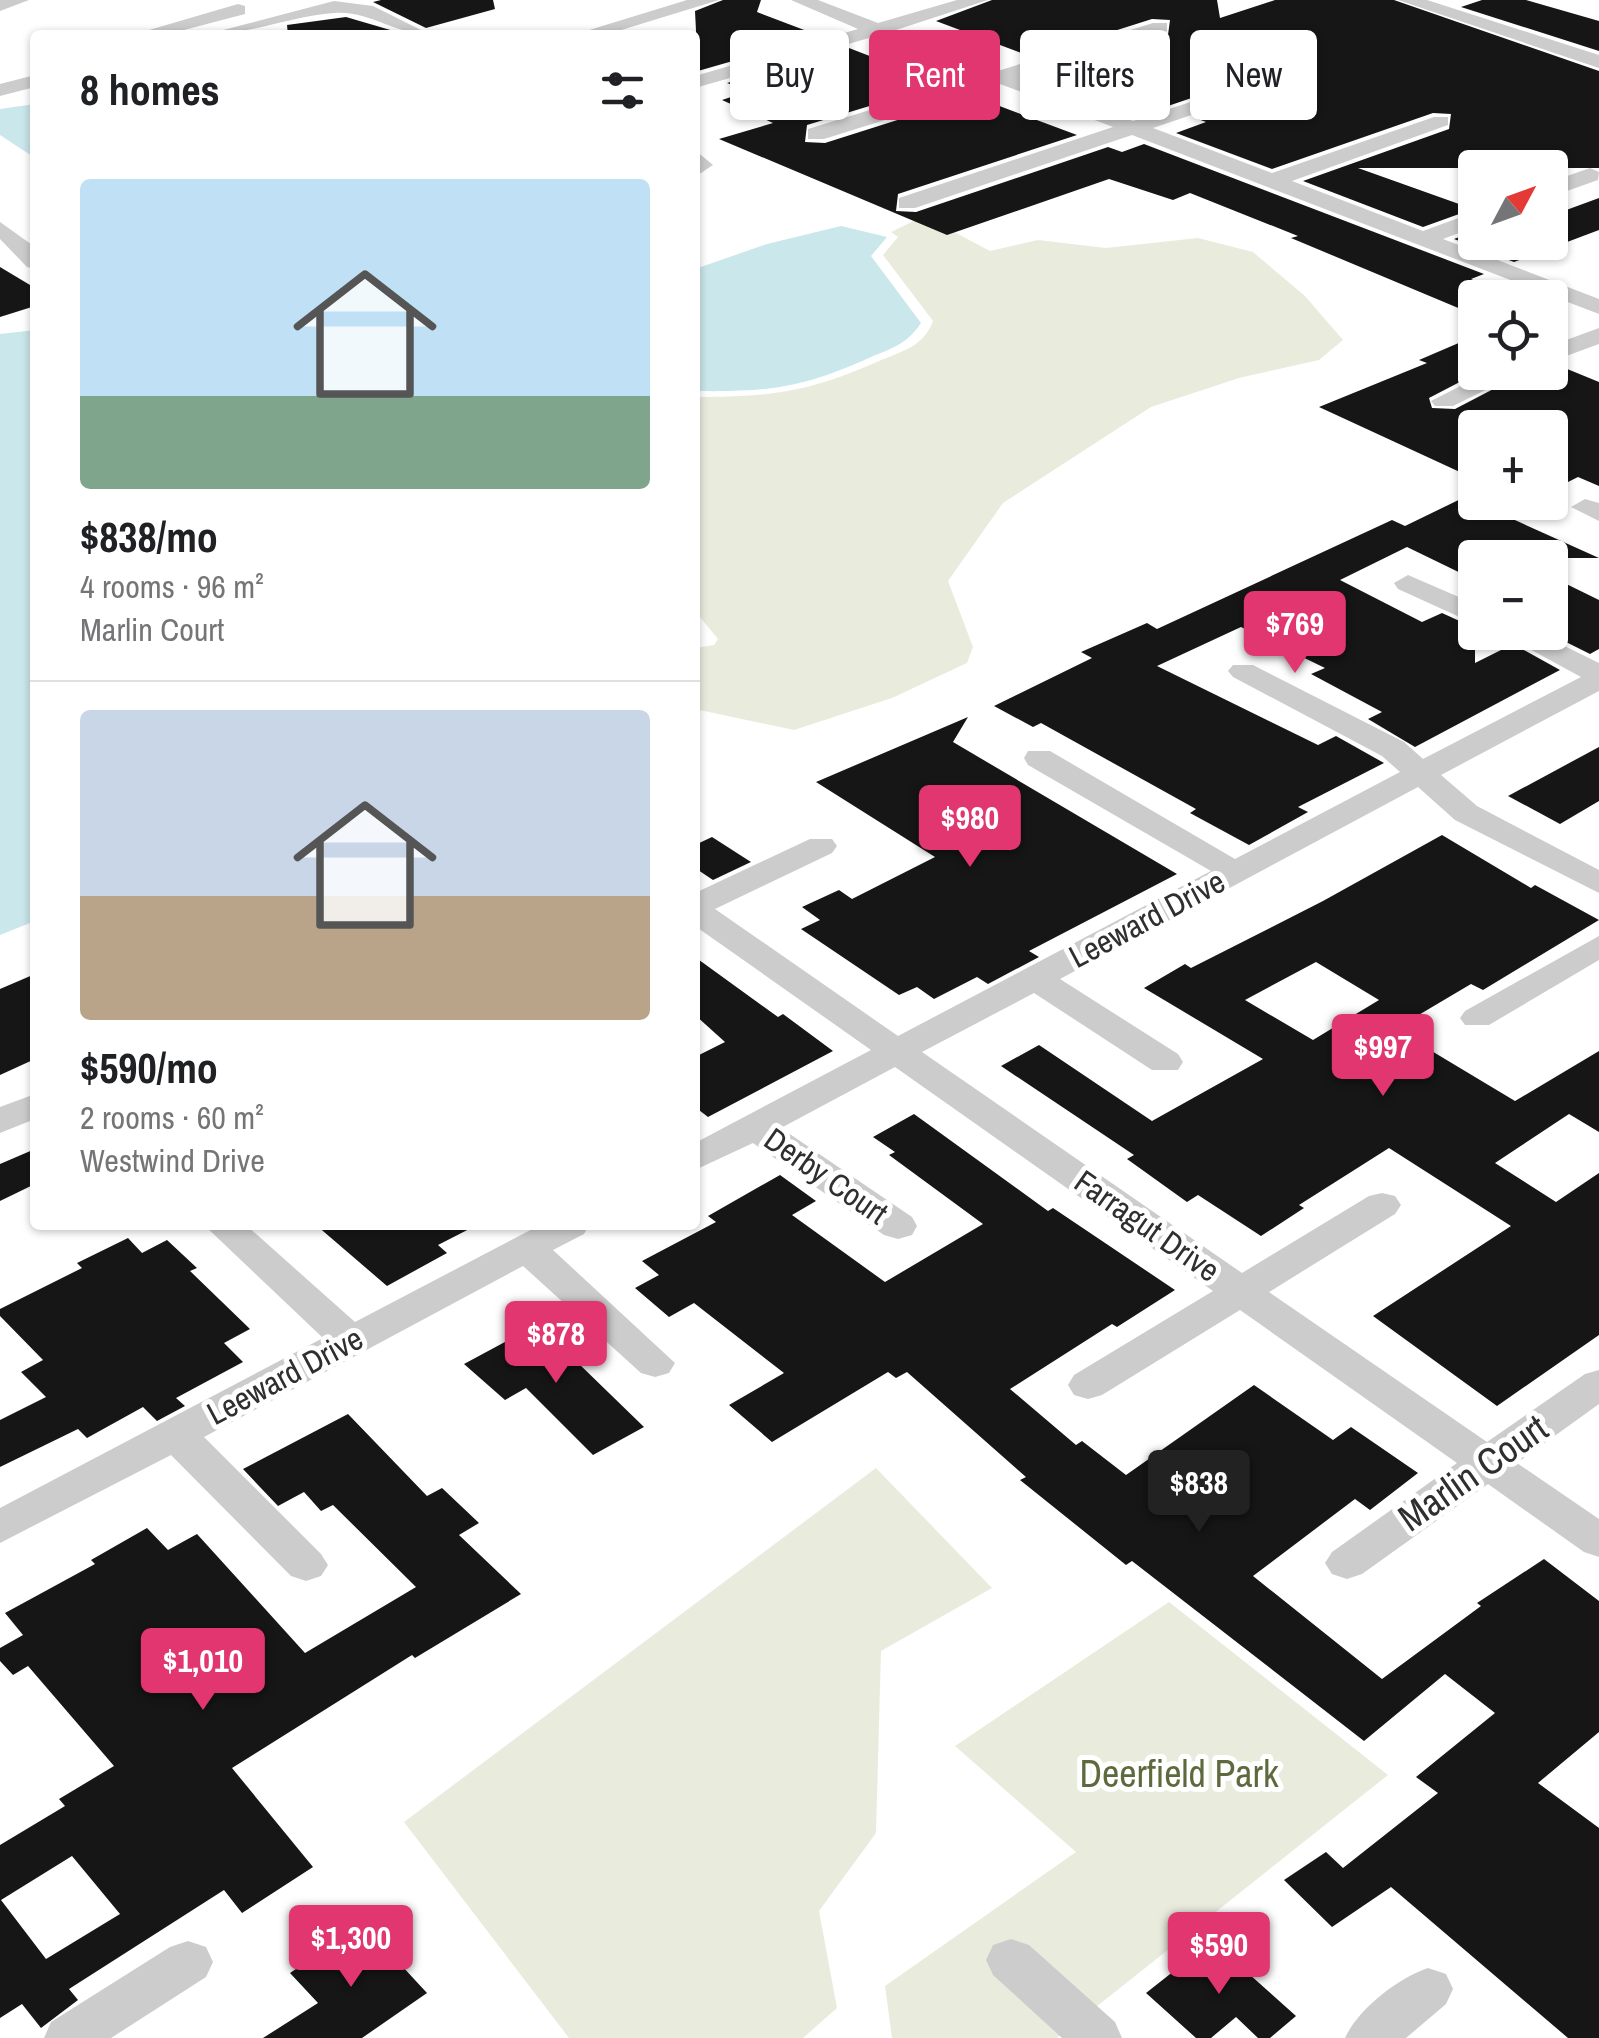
<!DOCTYPE html>
<html lang="en">
<head>
<meta charset="utf-8">
<style>
	body { margin:0; font-family:"Archivo Narrow",sans-serif; background:#f6f6f6; color:#202124; height:100vh; display:flex; flex-direction:column; font-size:38px; white-space:nowrap }
	* { box-sizing:border-box; margin:0 }
	p { font-size:32px; color:#757577 }
	.icon { flex:none; width:55px; height:55px; fill:none; stroke:currentColor; stroke-width:2; stroke-linecap:round; stroke-linejoin:round }
	.map { position:relative; flex:1; overflow:hidden }
	.panel { position:absolute; left:30px; top:30px; width:670px; height:1200px; display:flex; flex-direction:column; background:#fff; border-radius:10px; box-shadow:0 2px 8px #0004 }
	.panel>* { flex:none }
	.top-card { position:absolute; left:730px; top:30px; width:718px; height:90px; display:flex; gap:20px }
	.needle { width:65px; rotate:49deg }
	.controls { position:absolute; left:1458px; top:150px; display:grid; gap:20px }
	.controls a { display:grid; place-items:center; width:110px; height:110px; border-radius:10px; background:#fff; box-shadow:0 2px 8px #0004; font-size:50px }
	.price { position:absolute; translate:-50% -85px; padding:0 22px; border-radius:10px; background:#e13670; color:#fff; font-size:32px; line-height:65px; filter:drop-shadow(0 2px 5px #0008) }
	.price::after { content:''; position:absolute; left:50%; top:60px; width:30px; height:22px; margin-left:-15px; background:inherit; clip-path:polygon(0 0,100% 0,50% 100%) }
	.price.on { background:#222; color:#fff }
	ul { padding:0; list-style:none }
	li { display:grid; align-content:center; gap:20px; height:530px; padding:0 50px }
	li+li { border-top:2px solid #e0e0e0 }
	li span { display:grid; place-items:center; height:310px; border-radius:10px; color:#555 }
	li>.icon { margin-inline-start:auto }
	span .icon { width:180px; height:180px; fill:#fffc; stroke-width:1 }
	li b { font-size:42px }
	h2 { display:flex; justify-content:space-between; align-items:center; height:120px; padding:0 50px; font-size:42px }
	.pill { padding:0 35px; border-radius:10px; background:#fff; box-shadow:0 2px 8px #0004; font-size:35px; line-height:90px }
	.pill.on { background:#e13670; color:#fff }
	.map>svg:first-child { display:block }
	.green { fill:#e9ecdd }
	.water { fill:#cae7eb }
	.building { fill:#161616; fill-rule:evenodd }
	.lines { fill:none; stroke-linecap:round; stroke-linejoin:round }
	.minor { fill:#ccc; fill-rule:evenodd }
	.labels { text-anchor:middle; stroke-width:10; stroke-linejoin:round; paint-order:stroke }
	.street-label { font-size:32px; fill:#2f2f2f; stroke:#fff }
	.near-street-label { font-size:38px; fill:#2f2f2f; stroke:#fff }
	.near-park-label { font-size:38px; fill:#5e6a3d; stroke:#fff }
</style>
</head>
<body>
<div class="map">
<svg width="1599" height="2038" viewBox="0 0 1599 2038">
	<rect width="100%" height="100%" fill="#fff"/>
	<g class="green">
		<path d="M924 216 990 251 1038 240 1106 248 1198 238 1253 252 1305 296 1343 340 1319 360 1239 378 1151 407 1003 503 948 581 973 647 967 663 892 698 794 730 695 709V648L714 645 718 639 695 611V397C773 397 808 392 879 361 903 351 924 346 933 321L883 255 898 237 891 232Z"/>
		<polygon points="876,1468 992,1588 881,1651 876,1833 819,1911 837,2008 803,2038 569,2038 404,1822"/>
		<polygon points="1169,1602 1388,1775 1057,2038 892,2038 885,1986 1076,1852 955,1746"/>
	</g>
	<g class="water">
		<polygon points="35,104 35,158 0,135 0,109"/>
		<path d="M841 226 887 237 871 256 921 323C908 343 893 348 871 357 802 388 771 392 695 391V269L767 244Z"/>
		<polygon points="35,330 35,921 0,935 0,334"/>
	</g>
	<g class="building">
		<polygon points="381,0 493,0 495,9 426,28 373,2"/>
		<polygon points="723,0 761,0 757,12 820,36 698,71 695,11"/>
		<polygon points="992,0 1217,0 1220,18 1275,0 1394,0 1599,71 1599,168 1358,168 1473,209 1423,227 1303,181 1449,129 1451,114 1433,113 1272,169 1176,133 1206,122 1195,118 1305,81 1307,66 1289,65 1165,107 1062,68 1168,35 1170,20 1152,19 1032,57 936,21"/>
		<polygon points="1482,0 1526,0 1599,21 1599,51 1461,7"/>
		<polygon points="346,17 404,34 288,35 287,25"/>
		<polygon points="849,48 942,84 807,125 805,142 825,143 973,96 1077,135 898,194 896,211 916,212 1108,147 1122,152 1144,144 1484,274 1471,279 1475,281 1475,315 1291,238 1298,236 1190,193 1173,200 1109,179 947,235 719,139 773,123 722,100 749,91 727,83"/>
		<polygon points="1599,198 1599,230 1514,262 1454,239 1475,231 1475,242 1550,242 1550,216"/>
		<polygon points="0,267 35,288 35,306 0,317"/>
		<polygon points="1475,336 1475,372 1479,372 1429,398 1432,408 1455,409 1526,372 1550,372 1555,364 1599,382 1599,486 1578,477 1550,491 1550,428 1475,428 1475,479 1319,407 1427,363 1419,360"/>
		<polygon points="1475,492 1475,502 1599,558 1475,558 1475,580 1407,547 1340,580 1422,622 1442,613 1475,628 1475,663 1513,644 1560,670 1415,747 1368,719 1382,712 1311,674 1325,668 1241,627 1157,666 1318,745 1336,736 1384,763 1298,807 1308,812 1249,845 1190,813 1196,809 1041,723 1033,727 994,706 1092,658 1081,652 1147,623 1157,629 1392,520 1405,526"/>
		<polygon points="1550,576 1599,600 1599,649 1590,654 1546,632 1550,632"/>
		<polygon points="968,717 953,742 1177,874 1029,951 1039,957 988,984 977,977 934,999 917,987 899,995 801,929 820,920 802,907 839,890 852,899 935,857 816,782"/>
		<polygon points="1599,747 1599,801 1560,824 1508,796"/>
		<path d="M1442 835 1531 888 1535 885 1599 920 1483 990 1471 984 1395 1029 1515 1101 1599 1051V1132L1569 1114 1495 1163 1556 1202 1599 1173V1335L1497 1406 1373 1316 1511 1226 1389 1148 1299 1205 1304 1208 1261 1236 1198 1195 1187 1202 1127 1159 1134 1155 1001 1066 1039 1045 1152 1121 1263 1059 1144 988 1185 964 1191 968 1323 901ZM1316 962 1379 1000 1313 1040 1245 1000Z"/>
		<polygon points="712,837 751,862 713,880 695,868 695,845"/>
		<polygon points="695,957 778,1017 783,1014 833,1051 708,1117 695,1107 695,1057 725,1042 695,1015"/>
		<polygon points="35,974 35,1059 0,1075 0,989"/>
		<polygon points="914,1114 1048,1211 1053,1208 1175,1290 1117,1327 1112,1324 1010,1389 1076,1445 1082,1441 1126,1475 1254,1385 1333,1440 1351,1427 1418,1473 1370,1510 1355,1499 1253,1576 1382,1679 1481,1606 1477,1603 1544,1559 1599,1601 1599,1732 1538,1783 1599,1828 1599,2038 1568,2038 1391,1887 1332,1927 1284,1880 1326,1852 1343,1868 1438,1793 1416,1777 1495,1713 1445,1674 1364,1741 1132,1561 1126,1565 1020,1480 1026,1477 907,1372 896,1378 888,1372 772,1442 729,1405 784,1373 694,1303 669,1317 635,1288 659,1275 642,1261 716,1222 708,1216 780,1175 816,1201 792,1215 885,1282 983,1224 889,1155 895,1152 873,1137"/>
		<polygon points="35,1149 35,1184 0,1201 0,1164"/>
		<polygon points="316,1225 477,1225 438,1245 447,1253 387,1286"/>
		<polygon points="128,1238 142,1253 167,1240 197,1268 190,1271 250,1329 224,1343 243,1362 176,1398 185,1406 157,1421 143,1407 87,1438 78,1429 0,1467 0,1420 46,1397 21,1372 43,1360 0,1316 0,1309 82,1268 77,1263"/>
		<polygon points="542,1322 581,1357 575,1360 644,1427 593,1455 526,1388 505,1400 464,1364"/>
		<path d="M348 1414 427 1496 442 1488 479 1523 459 1535 521 1594 415 1658 412 1655 232 1768 313 1867 242 1913 224 1890 69 1989 78 2000 41 2028 22 2004 0 2018V1845L65 1806 59 1799 114 1766 28 1666 13 1675 0 1661V1648L23 1635 5 1613 95 1564 91 1560 147 1528 168 1550 197 1534 305 1653 416 1587 333 1505 321 1511 304 1492 278 1506 243 1469ZM72 1856 120 1914 46 1959 1 1900Z"/>
		<polygon points="363,1924 427,1993 362,2038 263,2038 318,2003 290,1973"/>
		<polygon points="1212,1941 1296,2016 1270,2038 1258,2038 1236,2017 1211,2038 1196,2038 1146,1993"/>
	</g>
	<g class="lines">
		<g class="minor">
			<polygon points="0,0 29,0 0,11"/>
			<polygon points="687,0 719,0 605,35 573,35"/>
			<polygon points="791,0 818,0 878,23 957,0 988,0 896,30 1001,70 1153,23 1167,23 1167,31 1020,77 1133,121 1290,69 1304,69 1304,77 1153,128 1272,173 1434,117 1448,117 1448,125 1292,181 1423,231 1475,212 1475,227 1443,239 1599,299 1599,314 1132,135 915,208 899,208 899,198 1113,127 1000,84 824,139 808,139 808,129 981,76 876,36 695,88 695,76 858,29"/>
			<polygon points="1398,0 1427,0 1599,55 1599,68"/>
			<path d="M334 1 373 6 431 35C396 35 369 10 334 13 290 16 250 35 204 35Z"/>
			<polygon points="238,4 245,6 245,14 165,35 132,35"/>
			<polygon points="35,75 35,87 0,96 0,84"/>
			<polygon points="695,150 713,165 695,177"/>
			<polygon points="1590,168 1599,172 1598,180 1550,197 1550,182"/>
			<polygon points="0,222 35,247 35,269 27,267 0,239"/>
			<polygon points="1599,328 1599,344 1550,362 1550,346"/>
			<polygon points="1488,372 1522,372 1453,406 1435,406 1431,401"/>
			<polygon points="1585,499 1599,503 1599,521 1571,507"/>
			<polygon points="1408,575 1475,604 1475,624 1398,589 1394,583"/>
			<polygon points="1498,632 1536,632 1599,663 1599,691 1441,775 1477,806 1599,870 1599,893 1455,820 1418,787 1060,979 1178,1054 1183,1062 1178,1070 1152,1070 1034,993 922,1052 1242,1273 1369,1196 1382,1193 1395,1196 1401,1205 1395,1214 1269,1292 1487,1442 1585,1374 1599,1370 1599,1404 1517,1463 1599,1519 1599,1557 1584,1552 1488,1484 1362,1574 1347,1579 1332,1574 1325,1563 1332,1552 1457,1463 1240,1310 1102,1395 1088,1399 1074,1395 1068,1385 1074,1375 1213,1291 895,1067 781,1128 912,1217 917,1226 912,1235 898,1239 884,1235 753,1143 695,1170 695,1143 871,1050 695,926 695,893 810,839 832,839 837,846 832,853 715,909 898,1036 1211,871 1028,765 1024,758 1028,751 1050,751 1235,859 1400,772 1382,756 1233,677 1228,671 1233,665 1253,665 1404,742 1423,759 1581,677"/>
			<polygon points="1599,936 1599,960 1489,1025 1465,1025 1460,1018 1465,1011"/>
			<polygon points="35,1094 35,1119 0,1133 0,1107"/>
			<polygon points="204,1225 246,1225 355,1322 540,1225 589,1225 584,1234 553,1250 675,1363 669,1373 655,1377 641,1373 523,1266 204,1437 321,1554 328,1565 321,1576 306,1581 291,1576 171,1455 0,1543 0,1508 323,1338"/>
			<polygon points="1011,1939 1029,1945 1115,2022 1122,2038 1062,2038 993,1975 986,1960 993,1945"/>
			<polygon points="188,1941 206,1947 213,1962 206,1977 111,2038 44,2038 51,2022 170,1947"/>
			<path d="M1428 1968 1446 1974 1453 1989 1446 2004 1406 2038H1345C1358 2009 1398 1978 1428 1968Z"/>
		</g>
	</g>
	<g class="labels">
		<g class="street-label">
			<text transform="translate(1147 919) rotate(-28)" y="11">Leeward Drive</text>
			<text transform="translate(826 1176) rotate(35)" y="11">Derby Court</text>
			<text transform="translate(1147 1226) rotate(35)" y="11">Farragut Drive</text>
			<text transform="translate(285 1376) rotate(-28)" y="11">Leeward Drive</text>
		</g>
		<g class="near-street-label">
			<text transform="translate(1473 1473) rotate(-35)" y="13">Marlin Court</text>
		</g>
		<g class="near-park-label">
			<text x="1179" y="1787">Deerfield Park</text>
		</g>
	</g>
</svg>
<div class="controls">
<a><svg class="needle" viewBox="-14 -14 28 28"><path d="M0-13l5 13h-10z" fill="#e53935"/><path d="M0 13l5-13h-10z" fill="#757577"/></svg></a>
<a><svg class="icon" aria-label="locate" viewBox="0 0 24 24"><circle cx="12" cy="12" r="6"/><path d="M12 2v4M12 18v4M2 12h4M18 12h4"/></svg></a>
<a>+</a>
<a>−</a>
</div>
<b class="price" style="left:1295px;top:676px">$769</b>
<b class="price" style="left:970px;top:870px">$980</b>
<b class="price" style="left:1383px;top:1099px">$997</b>
<b class="price" style="left:556px;top:1386px">$878</b>
<b class="price on" style="left:1199px;top:1535px">$838</b>
<b class="price" style="left:203px;top:1713px">$1,010</b>
<b class="price" style="left:351px;top:1990px">$1,300</b>
<b class="price" style="left:1219px;top:1997px">$590</b>
<div class="top-card">
<a class="pill">Buy</a>
<a class="pill on">Rent</a>
<a class="pill">Filters</a>
<a class="pill">New</a>
</div>
<section class="panel">
<h2>8 homes<svg class="icon" aria-label="filters" viewBox="0 0 24 24"><path d="M4 7h16M4 17h16"/><circle cx="9" cy="7" r="2"/><circle cx="15" cy="17" r="2"/></svg></h2>
<ul>
<li><span style="background:linear-gradient(#bfe0f5 70%,#7fa58c 0)"><svg class="icon" aria-label="home" viewBox="0 0 24 24"><path d="M3 11l9-7 9 7M6 9v11h12V9"/></svg></span><div><b>$838/mo</b><p>4 rooms · 96 m²</p><p>Marlin Court</p></div></li>
<li><span style="background:linear-gradient(#c9d6e8 60%,#b9a48a 0)"><svg class="icon" aria-label="home" viewBox="0 0 24 24"><path d="M3 11l9-7 9 7M6 9v11h12V9"/></svg></span><div><b>$590/mo</b><p>2 rooms · 60 m²</p><p>Westwind Drive</p></div></li>
</ul>
</section>
</div>
</body>
</html>
